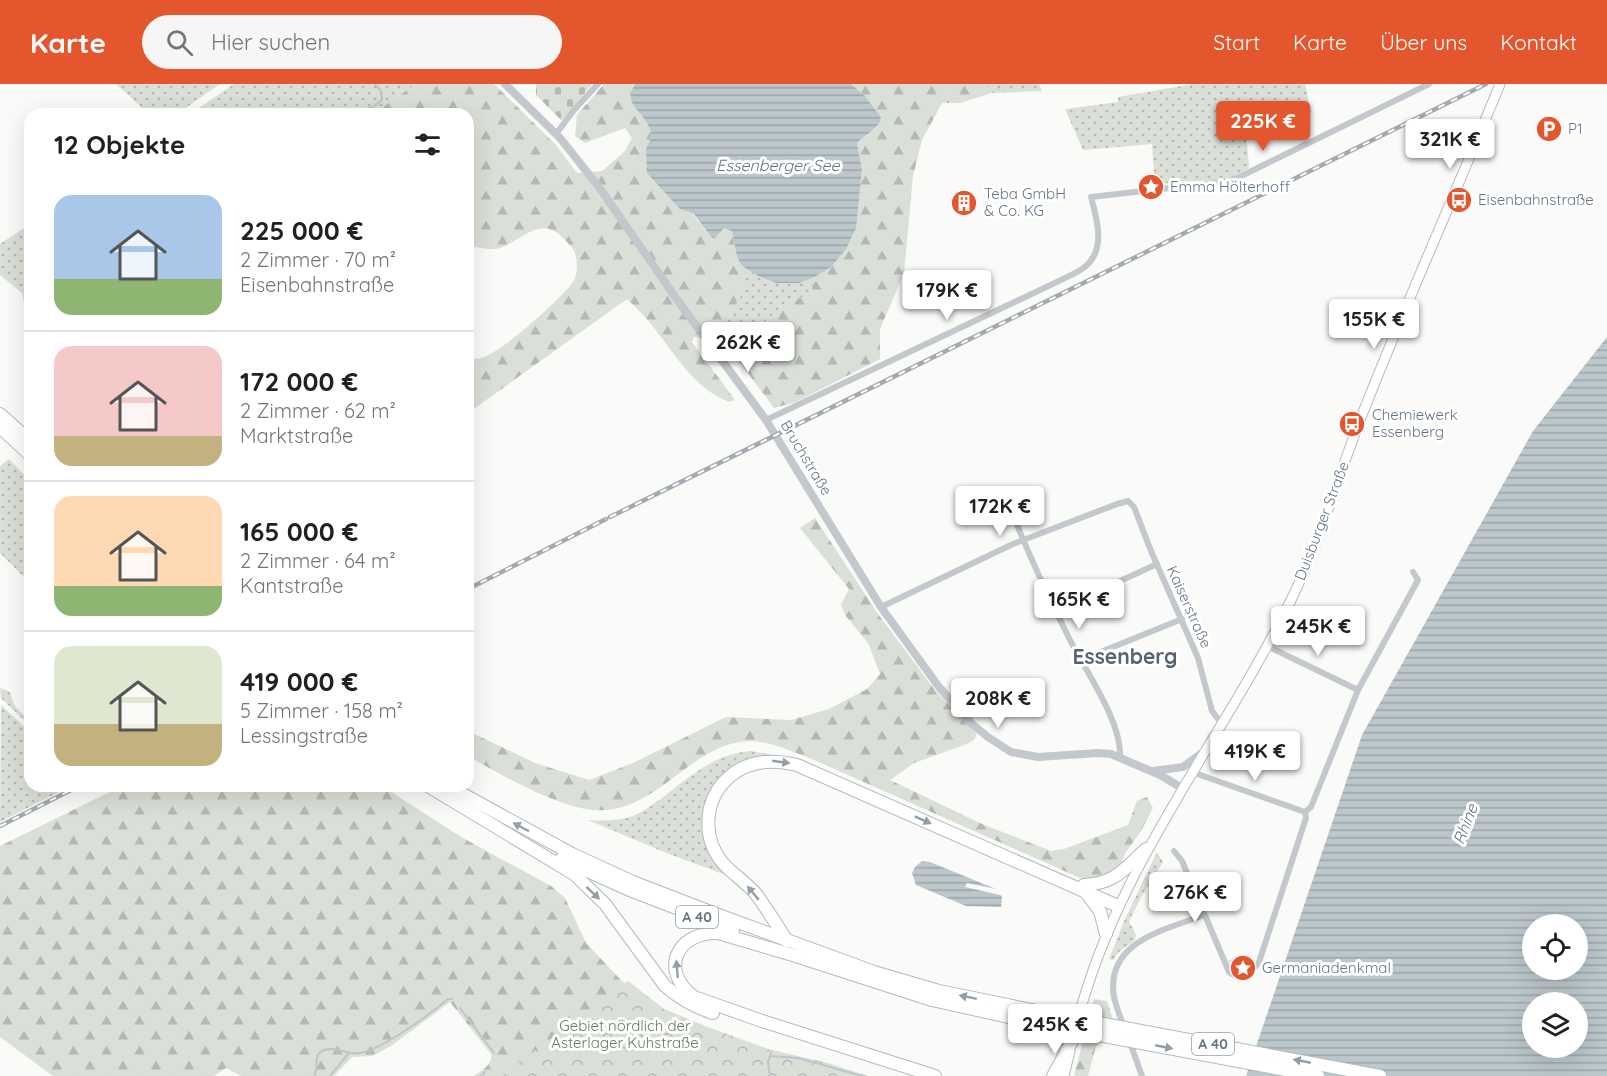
<!DOCTYPE html>
<html lang="de">
<head>
<meta charset="utf-8">
<style>
	body { margin:0; font-family:Quicksand,sans-serif; background:#f6f6f6; color:#202124; height:100vh; display:flex; flex-direction:column; font-size:22px; white-space:nowrap }
	* { box-sizing:border-box; margin:0 }
	p { font-size:20px; color:#757577 }
	.icon { flex:none; width:33px; height:33px; fill:none; stroke:currentColor; stroke-width:2; stroke-linecap:round; stroke-linejoin:round }
	.map { position:relative; flex:1; overflow:hidden }
	.sheet { position:absolute; left:24px; top:24px; width:450px; height:684px; display:flex; flex-direction:column; background:#fff; border-radius:18px; box-shadow:0 6px 24px #0002 }
	.sheet>* { flex:none }
	.controls { position:absolute; left:1522px; top:830px; display:grid; gap:12px }
	.controls a { display:grid; place-items:center; width:66px; height:66px; border-radius:50%; background:#fff; box-shadow:0 6px 24px #0002; font-size:30px }
	.price { position:absolute; translate:-50% -51px; padding:0 14px; border-radius:6px; background:#fff; color:#222; font-size:20px; line-height:39px; filter:drop-shadow(0 2px 3px #0008) }
	.price::after { content:''; position:absolute; left:50%; top:36px; width:18px; height:14px; margin-left:-9px; background:inherit; clip-path:polygon(0 0,100% 0,50% 100%) }
	.price.current { background:#e4572e; color:#fff }
	ul { padding:0; list-style:none }
	li { display:flex; align-items:center; gap:18px; height:150px; padding:0 30px }
	li+li { border-top:2px solid #e0e0e0 }
	li span { display:grid; place-items:center; flex:none; width:168px; height:120px; border-radius:18px; color:#555 }
	li>.icon { margin-inline-start:auto }
	span .icon { width:72px; height:72px; fill:#fffc; stroke-width:1 }
	li b { font-size:26px }
	h2 { display:flex; justify-content:space-between; align-items:center; height:72px; padding:0 30px; font-size:26px }
	header { display:flex; align-items:center; gap:36px; box-sizing:border-box; height:84px; padding:0 30px; background:#e4572e; color:#fff }
	header strong { font-size:28px }
	nav { display:flex; gap:33px; margin-inline-start:auto; font-size:21px }
	.search { width:420px; height:54px; background:#f6f6f6; display:flex; align-items:center; gap:15px; box-sizing:border-box; padding:0 21px; border-radius:33px; color:#757577; font-size:22px }
	.map>svg:first-child { display:block }
	.grass { fill:url(#grass-dots) }
	.forest { fill:url(#forest-firs) }
	.cemetery { fill:url(#cemetery-stones) }
	.park { fill:url(#park-crowns) }
	.water { fill:url(#water-rules); fill-rule:evenodd }
	.lines { fill:none; stroke-linecap:round; stroke-linejoin:round }
	.stream { stroke:#bbc7cb; stroke-width:2 }
	.secondary-casing { stroke:#b3babf; stroke-width:11 }
	.motorway-casing { stroke:#b4b9bd; stroke-width:14 }
	.minor { stroke:#c3c8cc; stroke-width:6 }
	.tertiary { stroke:#c3c8cc; stroke-width:8 }
	.secondary { stroke:#fff; stroke-width:9 }
	.motorway { stroke:#fff; stroke-width:12 }
	.rail-casing { stroke:#a2aab0; stroke-width:4.5 }
	.rail { stroke:#fff; stroke-width:2; stroke-dasharray:7; stroke-linecap:butt }
	.motorway-bridge-casing { stroke:#b4b9bd; stroke-width:14; stroke-linecap:butt }
	.motorway-bridge { stroke:#fff; stroke-width:12 }
	.oneway { fill:#939fa8 }
	.labels { text-anchor:middle; stroke-width:6; stroke-linejoin:round; paint-order:stroke }
	.shield { fill:#fff; stroke:#939fa8; stroke-width:1.5 }
	.shield-label { font-size:14px; font-weight:bold; fill:#657683 }
	.poi-label { font-size:15px; fill:#657683; stroke:#fff; text-anchor:start }
	.street-label { font-size:15px; fill:#657683; stroke:#fff }
	.park-label { font-size:15px; fill:#687a64; stroke:#fff }
	.water-label { font-size:16px; font-style:italic; fill:#60757c; stroke:#fff }
	.district-label { font-size:21px; font-weight:bold; fill:#57646e; stroke:#fff }
</style>
</head>
<body>
<header>
<strong>Karte</strong>
<div class="search"><svg class="icon" aria-label="search" viewBox="0 0 24 24"><circle cx="10" cy="10" r="6"/><path d="M15 15l6 6"/></svg>Hier suchen</div>
<nav><a>Start</a><a>Karte</a><a>Über uns</a><a>Kontakt</a></nav>
</header>
<div class="map">
<svg width="1607" height="992" viewBox="0 0 1607 992">
	<defs>
		<pattern id="grass-dots" width="8" height="8" patternUnits="userSpaceOnUse" patternTransform="scale(1.5)"><rect width="8" height="8" fill="#dadfd7"/><path d="M2 2h.1M6 6h.1" fill="none" stroke="#b4b9b4" stroke-width="1.8" stroke-linecap="round"/></pattern>
		<pattern id="forest-firs" width="22" height="20" patternUnits="userSpaceOnUse" patternTransform="scale(1.5)"><rect width="22" height="20" fill="#dadfd7"/><path d="M5 1l3.5 6h-7zM16 11l3.5 6h-7z" fill="#b4b9b4"/></pattern>
		<pattern id="cemetery-stones" width="16" height="16" patternUnits="userSpaceOnUse" patternTransform="scale(1.5)"><rect width="16" height="16" fill="#dadfd7"/><path d="M2 7V4a2 2 0 0 1 4 0v3zM10 15v-3a2 2 0 0 1 4 0v3z" fill="#b4b9b4"/></pattern>
		<pattern id="park-crowns" width="20" height="18" patternUnits="userSpaceOnUse" patternTransform="scale(1.5)"><rect width="20" height="18" fill="#dadfd7"/><path d="M2 6a3 3 0 1 1 6 0M12 15a3 3 0 1 1 6 0" fill="none" stroke="#b4b9b4"/></pattern>
		<pattern id="water-rules" width="6" height="5" patternUnits="userSpaceOnUse" patternTransform="scale(1.5)"><rect width="6" height="5" fill="#bbc7cb"/><path d="M0 2.5h6" fill="none" stroke="#9ca6aa"/></pattern>
	</defs>
	<rect width="100%" height="100%" fill="#fafaf8"/>
	<g class="grass">
		<polygon points="116,0 220,0 177,30 149,30"/>
		<polygon points="234,0 416,0 387,20 376,30 190,30"/>
		<polygon points="985,0 1039,0 1042,7 992,9"/>
		<polygon points="1193,0 1305,0 1311,28 1246,47 1249,84 1229,95 1155,100 1152,60 1083,66 1065,25 1118,18 1118,13"/>
		<polygon points="30,140 30,252 22,209 0,191 0,160"/>
		<path d="M742 182 758 192 799 199 813 194V209L784 220 746 256 741 280 717 244C722 237 726 230 732 223 746 205 747 206 742 182Z"/>
		<polygon points="9,375 30,397 30,499 0,469 0,382"/>
		<path d="M0 604C15 608 9 611 15 622 19 627 25 632 30 637V642L1 614Z"/>
		<polygon points="1,621 30,648 30,702 71,702 0,738"/>
		<path d="M751 667 783 673 720 697 710 764 726 791 669 770 588 736C603 737 616 737 630 733 642 729 652 721 662 714 691 692 714 670 751 667Z"/>
		<polygon points="1157,768 1163,778 1142,812 1129,837 1136,851 1135,856 1120,867 1113,876 1109,875 1125,835"/>
		<polygon points="1240,872 1255,876 1249,887 1237,887 1228,877"/>
	</g>
	<g class="forest">
		<path d="M416 0H494L556 61 577 89 602 87 625 67 632 54 625 44 585 59 575 52 577 31 604 0H635C625 18 635 22 645 36 648 40 650 45 652 50L646 65 680 125 693 130 712 154H715L724 144 732 147 737 173 742 182 746 198 743 210 732 223 718 244 725 256 694 253 692 258 735 316 729 318C693 304 674 268 650 239 643 230 635 223 627 215L475 324 468 326V275C474 275 481 275 486 272 505 265 561 215 573 198 578 190 578 175 574 167 572 163 568 159 565 156 541 129 523 156 500 164 491 167 477 163 468 162V30H376L387 20Z"/>
		<polygon points="851,0 985,0 992,9 960,19 942,19 922,56 913,92 904,189 880,245 880,275 796,318 774,324 741,280 746,256 784,220 812,209 813,194 831,183 859,113 862,85 857,59 875,45 881,33 865,12"/>
		<path d="M815 434 878 530 935 606 977 650 974 656 967 660 914 679 890 696 982 740 1051 767 1064 765 1128 741 1137 717 1147 713 1153 724 1141 747 1126 768 1118 786 1089 798 814 676C794 668 771 657 749 657 688 660 657 731 594 726 558 723 499 690 468 672V647L535 679 589 696 633 679 726 633 791 636 829 625 867 605 880 590 868 559 845 531 841 521 849 505 800 444Z"/>
		<path d="M122 702H382L461 753 551 802 565 814 586 859 619 894 645 917 821 992H474C482 986 493 981 491 970L450 918 391 962 372 972 352 973 334 992H241L226 984 214 992H53L0 953V762Z"/>
		<polygon points="1094,915 1107,917 1118,951 1107,954 1096,962 1088,992 1074,992"/>
	</g>
	<polygon class="cemetery" points="536,0 592,0 562,37 536,11"/>
	<polygon class="park" points="628,897 664,925 705,942 768,965 828,979 868,992 501,992"/>
	<g class="water">
		<path d="M635 0H851L865 12 881 33C879 45 865 51 857 59L862 85 856 144 846 165 831 183 813 194 799 199H776L758 192 742 182 737 173 732 147 724 144 715 154H712L694 130 680 125 647 89 646 65 652 50C650 45 648 40 645 36 635 22 625 18 635 0Z"/>
		<path d="M1607 253V992H1246L1362 651 1533 347ZM1533 840H1578V885H1533ZM1533 918H1578V963H1533Z"/>
		<polygon points="922,777 930,778 996,805 967,799 965,803 1000,811 1002,812 1001,823 966,822 916,801 912,789 915,783"/>
	</g>
	<g class="lines">
		<g class="stream">
			<path d="M359 30C366 23 377 24 382 15L381 7 375 0"/>
			<polyline points="460,924 494,969"/>
			<polyline points="771,972 798,974 862,992"/>
			<path d="M314 992C319 985 313 971 322 967 333 961 348 971 360 969 383 965 429 931 448 915H452"/>
			<polyline points="330,992 349,969"/>
			<polyline points="481,992 485,988"/>
			<polyline points="770,992 768,978 771,968"/>
		</g>
		<g class="secondary-casing">
			<g id="secondary">
				<path d="M1077 939C1117 780 1222 658 1292 514 1323 451 1341 381 1368 316 1410 210 1457 106 1500 0"/>
				<polyline points="1064,992 1070,967"/>
			</g>
		</g>
		<g class="motorway-casing">
			<g id="motorway">
				<polyline points="0,330 30,357"/>
				<polyline points="0,343 30,371"/>
				<path d="M428 702 574 790 605 820 665 902C680 915 694 923 713 929"/>
				<polyline points="448,702 572,770 633,798 716,830 874,888 939,907 1046,929"/>
				<polyline points="561,775 632,807 733,846"/>
				<path d="M1084 801C1116 799 1123 786 1146 765"/>
				<polyline points="1087,810 1100,827 1106,850"/>
				<path d="M787 857C777 841 767 825 756 810 746 798 732 790 722 778 702 753 704 716 728 694 747 676 772 675 797 681L1118 822"/>
				<path d="M935 992 762 937 694 913C659 887 676 848 718 849L796 872 932 916 1045 941"/>
				<polyline points="1053,992 1072,957"/>
			</g>
		</g>
		<g class="minor">
			<polyline points="556,50 574,26 598,0"/>
			<path d="M766 336 1061 196C1069 192 1079 188 1086 182 1106 164 1097 135 1091 113L1231 97 1429 0"/>
			<path d="M1010 423C1027 468 1048 511 1069 554 1085 587 1122 637 1120 673"/>
			<polyline points="881,523 1013,460 1117,420 1128,417 1134,423 1151,467 1198,574 1212,627 1222,640"/>
			<polyline points="1057,526 1157,480"/>
			<polyline points="1267,562 1358,606"/>
			<polyline points="1081,576 1182,535"/>
			<polyline points="1192,688 1305,728"/>
			<path d="M1174 767 1182 777 1229 888C1241 897 1252 889 1259 878L1306 734 1305 728 1311 723 1358 606 1418 496 1413 488"/>
			<path d="M1124 944C1121 934 1116 923 1114 913 1105 857 1165 846 1204 831"/>
			<polyline points="1129,956 1142,992"/>
		</g>
		<g class="tertiary">
			<polyline points="505,0 560,54 599,103 678,217 766,336 881,523 939,603 972,640 988,653 1011,668 1038,673 1098,669 1111,670 1160,691 1182,704"/>
			<polyline points="1153,687 1183,683 1202,669"/>
		</g>
		<use href="#secondary" class="secondary"/>
		<use href="#motorway" class="motorway"/>
		<g class="rail-casing">
			<g id="rail">
				<polyline points="610,433 1486,0"/>
				<polyline points="468,505 606,435"/>
				<polyline points="0,742 79,702"/>
			</g>
		</g>
		<use href="#rail" class="rail"/>
		<g class="motorway-bridge-casing">
			<g id="motorway-bridge">
				<polyline points="1046,929 1380,992"/>
				<polyline points="1045,941 1318,992"/>
			</g>
		</g>
		<use href="#motorway-bridge" class="motorway-bridge"/>
	</g>
	<defs><path id="oneway-solid" d="M-6-.8H1V-3.2L6.5 0L1 3.2V.8H-6Z" transform="scale(1.5)"/></defs>
	<g class="oneway">
		<use href="#oneway-solid" transform="translate(781 678) rotate(8)"/>
		<use href="#oneway-solid" transform="translate(923 736) rotate(24)"/>
		<use href="#oneway-solid" transform="translate(521 743) rotate(-152)"/>
		<use href="#oneway-solid" transform="translate(593 809) rotate(43)"/>
		<use href="#oneway-solid" transform="translate(753 809) rotate(-130)"/>
		<use href="#oneway-solid" transform="translate(677 885) rotate(-95)"/>
		<use href="#oneway-solid" transform="translate(968 913) rotate(-168)"/>
		<use href="#oneway-solid" transform="translate(1164 963) rotate(11)"/>
		<use href="#oneway-solid" transform="translate(1302 977) rotate(-169)"/>
	</g>
	<defs>
		<g id="parking-disc" transform="scale(1.35)"><circle r="9.5" fill="#e4572e" stroke="#fff"/><path d="M-3.5-5.5H1a3.5 3.5 0 0 1 0 7H-1V5.5H-3.5ZM-1-3.4V-.6H.8a1.4 1.4 0 0 0 0-2.8Z" fill="#fff"/></g>
		<g id="sight-disc" transform="scale(1.35)"><circle r="9.5" fill="#e4572e" stroke="#fff"/><path d="M0-6L1.8-2.2L6-1.7L2.9 1.2L3.7 5.4L0 3.3L-3.7 5.4L-2.9 1.2L-6-1.7L-1.8-2.2Z" fill="#fff"/></g>
		<g id="bus-disc" transform="scale(1.35)"><circle r="9.5" fill="#e4572e" stroke="#fff"/><path d="M-5-6H5V4H4V6H2V4H-2V6H-4V4H-5ZM-3.5-4V0h7V-4ZM-3.5 1.2v1.5H-2V1.2ZM2 1.2v1.5H3.5V1.2Z" fill="#fff"/></g>
		<g id="building-disc" transform="scale(1.35)"><circle r="9.5" fill="#e4572e" stroke="#fff"/><path d="M-4-6H4V6H1V3H-1V6H-4ZM-2.5-4.3h1.7v1.8h-1.7ZM.8-4.3h1.7v1.8H.8ZM-2.5-1h1.7V.8h-1.7ZM.8-1h1.7V.8H.8Z" fill="#fff"/></g>
	</defs>
	<g fill-rule="evenodd">
		<use href="#parking-disc" x="1549" y="45"/>
		<use href="#sight-disc" x="1151" y="103"/>
		<use href="#bus-disc" x="1459" y="116"/>
		<use href="#building-disc" x="964" y="119"/>
		<use href="#bus-disc" x="1352" y="340"/>
		<use href="#sight-disc" x="1243" y="884"/>
	</g>
	<g class="labels">
		<g class="shield">
			<rect x="676" y="822" width="42" height="22" rx="4.5"/>
			<rect x="1192" y="949" width="42" height="22" rx="4.5"/>
		</g>
		<g class="shield-label">
			<text x="697" y="838">A 40</text>
			<text x="1213" y="965">A 40</text>
		</g>
		<g class="poi-label">
			<text x="1568" y="50">P1</text>
			<text x="1170" y="108">Emma Hölterhoff</text>
			<text x="984" y="115">Teba GmbH<tspan x="984" dy="17">&amp; Co. KG</tspan></text>
			<text x="1478" y="121">Eisenbahnstraße</text>
			<text x="1372" y="336">Chemiewerk<tspan x="1372" dy="17">Essenberg</tspan></text>
			<text x="1262" y="889">Germaniadenkmal</text>
		</g>
		<g class="street-label">
			<text transform="translate(806 374) rotate(59)" y="5">Bruchstraße</text>
			<text transform="translate(1322 437) rotate(-69)" y="5">Duisburger Straße</text>
			<text transform="translate(1189 523) rotate(66)" y="5">Kaiserstraße</text>
		</g>
		<g class="park-label">
			<text x="625" y="947">Gebiet nördlich der<tspan x="625" dy="17">Asterlager Kuhstraße</tspan></text>
		</g>
		<g class="water-label">
			<text x="778" y="87">Essenberger See</text>
			<text transform="translate(1465 740) rotate(-69)" y="6">Rhine</text>
		</g>
		<g class="district-label">
			<text x="1125" y="580">Essenberg</text>
		</g>
	</g>
</svg>
<div class="controls">
<a><svg class="icon" aria-label="locate" viewBox="0 0 24 24"><circle cx="12" cy="12" r="6"/><path d="M12 2v4M12 18v4M2 12h4M18 12h4"/></svg></a>
<a><svg class="icon" aria-label="layers" viewBox="0 0 24 24"><path d="M12 4l9 5-9 5-9-5zM3 14l9 5 9-5"/></svg></a>
</div>
<b class="price current" style="left:1263px;top:68px">225K €</b>
<b class="price" style="left:1450px;top:86px">321K €</b>
<b class="price" style="left:947px;top:237px">179K €</b>
<b class="price" style="left:1374px;top:266px">155K €</b>
<b class="price" style="left:748px;top:289px">262K €</b>
<b class="price" style="left:1000px;top:453px">172K €</b>
<b class="price" style="left:1079px;top:546px">165K €</b>
<b class="price" style="left:1318px;top:573px">245K €</b>
<b class="price" style="left:998px;top:645px">208K €</b>
<b class="price" style="left:1255px;top:698px">419K €</b>
<b class="price" style="left:1195px;top:839px">276K €</b>
<b class="price" style="left:1055px;top:971px">245K €</b>
<section class="sheet">
<h2>12 Objekte<svg class="icon" aria-label="filters" viewBox="0 0 24 24"><path d="M4 7h16M4 17h16"/><circle cx="9" cy="7" r="2"/><circle cx="15" cy="17" r="2"/></svg></h2>
<ul>
<li><span style="background:linear-gradient(#a9c7e8 70%,#8fb573 0)"><svg class="icon" aria-label="home" viewBox="0 0 24 24"><path d="M3 11l9-7 9 7M6 9v11h12V9"/></svg></span><div><b>225 000 €</b><p>2 Zimmer · 70 m²</p><p>Eisenbahnstraße</p></div></li>
<li><span style="background:linear-gradient(#f6c9c9 75%,#c2b280 0)"><svg class="icon" aria-label="home" viewBox="0 0 24 24"><path d="M3 11l9-7 9 7M6 9v11h12V9"/></svg></span><div><b>172 000 €</b><p>2 Zimmer · 62 m²</p><p>Marktstraße</p></div></li>
<li><span style="background:linear-gradient(#ffd9b3 75%,#8fb573 0)"><svg class="icon" aria-label="home" viewBox="0 0 24 24"><path d="M3 11l9-7 9 7M6 9v11h12V9"/></svg></span><div><b>165 000 €</b><p>2 Zimmer · 64 m²</p><p>Kantstraße</p></div></li>
<li><span style="background:linear-gradient(#dfe7d0 65%,#c2b280 0)"><svg class="icon" aria-label="home" viewBox="0 0 24 24"><path d="M3 11l9-7 9 7M6 9v11h12V9"/></svg></span><div><b>419 000 €</b><p>5 Zimmer · 158 m²</p><p>Lessingstraße</p></div></li>
</ul>
</section>
</div>
</body>
</html>
